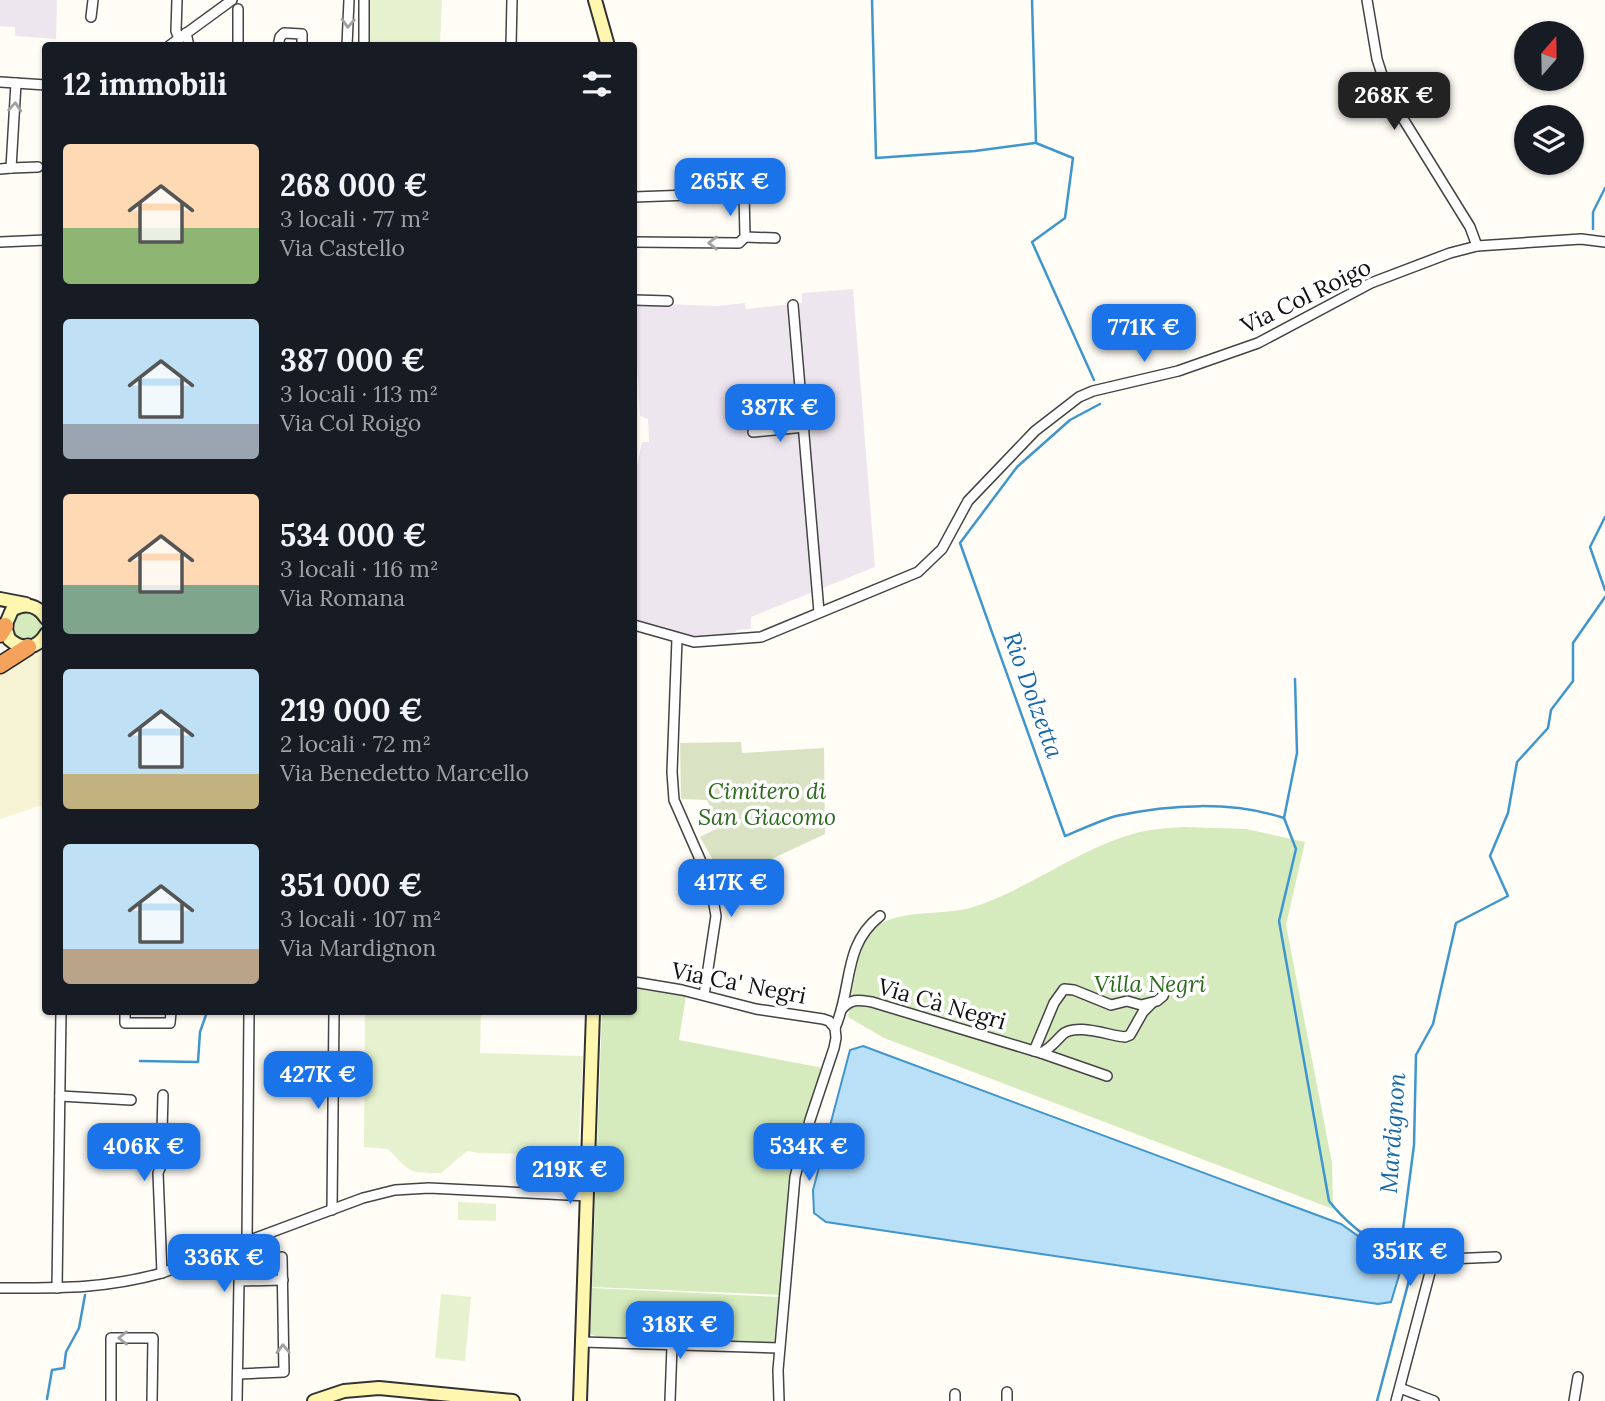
<!DOCTYPE html>
<html lang="it">
<head>
<meta charset="utf-8">
<style>
	body { margin:0; font-family:Lora,serif; background:#242831; color:#f1f3f6; height:100vh; display:flex; flex-direction:column; font-size:26px; white-space:nowrap }
	* { box-sizing:border-box; margin:0 }
	p { font-size:23px; color:#9ea1a6 }
	.icon { flex:none; width:38px; height:38px; fill:none; stroke:currentColor; stroke-width:2; stroke-linecap:round; stroke-linejoin:round }
	.map { position:relative; flex:1; overflow:hidden }
	.side { position:absolute; left:42px; top:42px; width:595px; height:973px; display:flex; flex-direction:column; background:#171b24; border-radius:7px; box-shadow:0 2px 5px #0004 }
	.side>* { flex:none }
	.needle { width:46px; rotate:20deg }
	.controls { position:absolute; left:1514px; top:21px; display:grid; gap:14px }
	.controls a { display:grid; place-items:center; width:70px; height:70px; border-radius:50%; background:#171b24; box-shadow:0 2px 5px #0004; font-size:35px }
	.price { position:absolute; translate:-50% -60px; padding:0 16px; border-radius:14px; background:#1a73e8; color:#fff; font-size:23px; line-height:46px; filter:drop-shadow(0 2px 4px #0008) }
	.price::after { content:''; position:absolute; left:50%; top:42px; width:21px; height:16px; margin-left:-10px; background:inherit; clip-path:polygon(0 0,100% 0,50% 100%) }
	.price.current { background:#222; color:#fff }
	ul { padding:0; list-style:none }
	li { display:flex; align-items:center; gap:21px; height:175px; padding:0 21px }
	li span { display:grid; place-items:center; flex:none; width:196px; height:140px; border-radius:7px; color:#555 }
	li>.icon { margin-inline-start:auto }
	span .icon { width:84px; height:84px; fill:#fffc; stroke-width:1 }
	li b { font-size:30px }
	h2 { display:flex; justify-content:space-between; align-items:center; height:84px; padding:0 21px; font-size:30px }
	.map>svg:first-child { display:block }
	.industrial { fill:#eee6ef }
	.farmland { fill:#f6f3d4 }
	.green { fill:#d5ebbd }
	.cemetery { fill:#d9e3c4 }
	.pitch { fill:#e6f2cf }
	.water { fill:#b9e0f7; stroke:#3f96cf; stroke-width:2 }
	.lines { fill:none; stroke-linecap:round; stroke-linejoin:round }
	.stream { stroke:#3f96cf; stroke-width:2.5 }
	.street-casing { stroke:#444; stroke-width:12 }
	.secondary-casing { stroke:#333; stroke-width:16 }
	.highway-casing { stroke:#222; stroke-width:19 }
	.street { stroke:#fff; stroke-width:9 }
	.secondary { stroke:#fff6b0; stroke-width:12 }
	.highway { stroke:#f5a25d; stroke-width:16 }
	.oneway { stroke:#a0a0a0 }
	.labels { text-anchor:middle; stroke-width:7; stroke-linejoin:round; paint-order:stroke }
	.street-label { font-size:23px; fill:#111; stroke:#fff }
	.park-label { font-size:23px; font-style:italic; fill:#2f6b1f; stroke:#fff }
	.water-label { font-size:24px; font-style:italic; fill:#1768a6; stroke:#fff }
</style>
</head>
<body>
<div class="map">
<svg width="1605" height="1401" viewBox="0 0 1605 1401">
	<rect width="100%" height="100%" fill="#fffdf5"/>
	<g class="industrial">
		<polygon points="0,0 57,0 56,39 15,36 15,27 0,26"/>
		<polygon points="853,289 875,567 751,617 751,629 737,630 731,636 690,637 634,619 634,481 642,442 649,442 648,419 640,416 634,303 717,306 745,303 746,309 802,303 802,293"/>
	</g>
	<polygon class="farmland" points="45,645 45,804 0,819 0,668 25,654 42,649"/>
	<g class="green">
		<circle cx="27" cy="626" r="14"/>
		<path d="M1183 827 1246 829 1305 842 1286 925 1332 1163 1333 1209 884 1038 848 1017C852 996 857 945 872 930 895 908 942 916 970 908 1029 890 1080 847 1140 832 1154 829 1169 828 1183 827Z"/>
		<polygon points="634,985 685,994 686,996 679,1040 823,1068 795,1155 781,1295 592,1287 602,1012 634,1012"/>
		<polygon points="592,1288 780,1297 776,1342 771,1344 597,1338 596,1336 590,1334"/>
	</g>
	<polygon class="cemetery" points="741,742 742,753 824,748 825,834 725,881 700,837 720,827 707,800 681,799 680,743"/>
	<g class="pitch">
		<polygon points="366,0 442,0 440,45 365,46"/>
		<path d="M365 1012H481L480 1053 583 1056 578 1155 479 1153 467 1151 441 1173C407 1173 412 1173 388 1149L364 1147Z"/>
		<polygon points="458,1202 496,1204 496,1221 458,1220"/>
		<polygon points="441,1294 471,1297 465,1361 435,1358"/>
	</g>
	<polygon class="water" points="863,1046 1341,1224 1396,1263 1401,1269 1391,1302 1378,1304 826,1222 814,1213 813,1190 850,1050"/>
	<g class="lines">
		<g class="stream">
			<polyline points="872,0 876,158 975,151 1035,143"/>
			<polyline points="1032,0 1036,143 1073,158 1065,218 1032,242 1094,380"/>
			<polyline points="1593,229 1593,212 1605,188"/>
			<path d="M1100 404 1070 420 1017 467 960 543 1065 836C1082 829 1099 821 1116 816 1170 804 1232 801 1284 818L1296 849 1279 921 1329 1201C1353 1232 1382 1246 1412 1269L1377 1401"/>
			<polyline points="1605,517 1590,547 1605,590"/>
			<polyline points="1284,818 1297,753 1295,679"/>
			<polyline points="140,1061 198,1062 200,1032 207,1012"/>
			<polyline points="1399,1260 1414,1145 1416,1055 1433,1024 1456,923 1508,896 1490,856 1508,813 1517,762 1548,728 1551,710 1573,681 1573,643 1605,597"/>
			<polyline points="47,1399 52,1370 64,1368 66,1352 79,1328 85,1295"/>
		</g>
		<g class="street-casing">
			<g id="street">
				<polyline points="177,0 176,31 179,39"/>
				<polyline points="1367,0 1377,59 1385,84 1397,109 1470,227 1477,246"/>
				<polyline points="91,17 93,0"/>
				<polyline points="186,33 189,46"/>
				<polyline points="169,46 232,0"/>
				<polyline points="238,46 238,9"/>
				<polyline points="278,46 280,37 284,33 302,34 302,46"/>
				<polyline points="347,46 349,0"/>
				<polyline points="364,46 364,0"/>
				<polyline points="511,46 512,0"/>
				<polyline points="0,82 46,85"/>
				<polyline points="11,168 38,167"/>
				<polyline points="0,169 11,168 16,83"/>
				<polyline points="634,197 744,193 745,237 739,243 634,242"/>
				<polyline points="745,237 775,238"/>
				<polyline points="0,242 46,240"/>
				<polyline points="634,300 668,301"/>
				<polyline points="793,305 819,612"/>
				<polyline points="753,432 804,427"/>
				<polyline points="634,625 694,642 761,637 918,572 942,549 968,501 1035,431 1079,397 1093,391 1178,371 1258,343 1371,283 1450,253 1477,246 1581,239 1605,242"/>
				<polyline points="677,639 672,772 674,800 710,882 716,916 704,995"/>
				<polyline points="634,982 682,990 756,1009 823,1019 829,1021 835,1028"/>
				<path d="M842 1009C851 998 859 1000 872 1002L1034 1051 1054 1003 1064 989 1074 990 1111 1005 1127 1001 1141 1005 1157 1001 1163 996 1168 982"/>
				<polyline points="125,1012 125,1023 170,1023 171,1012"/>
				<path d="M835 1028C853 987 842 946 880 916"/>
				<path d="M1034 1051 1041 1053C1051 1048 1055 1042 1062 1035 1075 1022 1110 1036 1125 1037L1130 1035 1143 1012 1152 1003"/>
				<polyline points="1041,1053 1107,1076"/>
				<polyline points="60,1096 131,1100"/>
				<polyline points="332,1210 334,1012"/>
				<polyline points="247,1241 249,1012"/>
				<polyline points="162,1273 158,1173 161,1166 163,1095"/>
				<path d="M0 1288C60 1288 104 1289 162 1273L363 1198 395 1190 429 1188 587 1196"/>
				<polyline points="57,1288 61,1012"/>
				<polyline points="582,1342 779,1348"/>
				<polyline points="239,1374 284,1372 282,1257"/>
				<polyline points="1400,1388 1434,1401"/>
				<polyline points="1007,1392 1007,1401"/>
				<polyline points="955,1394 955,1401"/>
				<polyline points="111,1401 111,1338 153,1338 152,1401"/>
				<polyline points="237,1401 239,1281 283,1280"/>
				<polyline points="670,1401 672,1346"/>
				<polyline points="779,1401 778,1370 795,1177 810,1120 834,1048 836,1038 835,1028"/>
				<polyline points="1396,1401 1432,1265 1448,1259 1496,1257"/>
				<polyline points="1574,1401 1578,1377"/>
			</g>
		</g>
		<g class="secondary-casing">
			<g id="secondary">
				<polyline points="595,0 608,46"/>
				<polyline points="0,599 26,604"/>
				<path d="M46 618C38 605 25 602 12 610L5 626 9 639C22 651 37 649 46 634"/>
				<polyline points="314,1401 344,1391 379,1388 513,1401"/>
				<polyline points="580,1401 593,1012"/>
			</g>
		</g>
		<g class="highway-casing">
			<g id="highway">
				<polyline points="0,634 5,626"/>
				<polyline points="0,665 28,647"/>
			</g>
		</g>
		<use href="#street" class="street"/>
		<use href="#secondary" class="secondary"/>
		<use href="#highway" class="highway"/>
	</g>
	<defs><path id="oneway-chevron" d="M-2-3.5L2.5 0L-2 3.5" fill="none" stroke-width="1.6" stroke-linecap="round" stroke-linejoin="round" transform="scale(1.75)"/></defs>
	<g class="oneway">
		<use href="#oneway-chevron" transform="translate(348 23) rotate(93)"/>
		<use href="#oneway-chevron" transform="translate(15 107) rotate(-86)"/>
		<use href="#oneway-chevron" transform="translate(713 243) rotate(-179)"/>
		<use href="#oneway-chevron" transform="translate(123 1338) rotate(-180)"/>
		<use href="#oneway-chevron" transform="translate(283 1349) rotate(-91)"/>
	</g>
	<g class="labels">
		<g class="street-label">
			<text transform="translate(1306 296) rotate(-26)" y="8">Via Col Roigo</text>
			<text transform="translate(739 983) rotate(11)" y="8">Via Ca' Negri</text>
			<text transform="translate(942 1004) rotate(16)" y="8">Via Cà Negri</text>
		</g>
		<g class="park-label">
			<text x="767" y="799">Cimitero di<tspan x="767" dy="26">San Giacomo</tspan></text>
			<text x="1150" y="992">Villa Negri</text>
		</g>
		<g class="water-label">
			<text transform="translate(1033 695) rotate(70)" y="8">Rio Dolzetta</text>
			<text transform="translate(1393 1133) rotate(-86)" y="8">Mardignon</text>
		</g>
	</g>
</svg>
<div class="controls">
<a><svg class="needle" viewBox="-14 -14 28 28"><path d="M0-13l5 13h-10z" fill="#e53935"/><path d="M0 13l5-13h-10z" fill="#9ea1a6"/></svg></a>
<a><svg class="icon" aria-label="layers" viewBox="0 0 24 24"><path d="M12 4l9 5-9 5-9-5zM3 14l9 5 9-5"/></svg></a>
</div>
<b class="price current" style="left:1394px;top:132px">268K €</b>
<b class="price" style="left:730px;top:218px">265K €</b>
<b class="price" style="left:1144px;top:364px">771K €</b>
<b class="price" style="left:780px;top:444px">387K €</b>
<b class="price" style="left:731px;top:919px">417K €</b>
<b class="price" style="left:318px;top:1111px">427K €</b>
<b class="price" style="left:144px;top:1183px">406K €</b>
<b class="price" style="left:809px;top:1183px">534K €</b>
<b class="price" style="left:570px;top:1206px">219K €</b>
<b class="price" style="left:1410px;top:1288px">351K €</b>
<b class="price" style="left:224px;top:1294px">336K €</b>
<b class="price" style="left:680px;top:1361px">318K €</b>
<section class="side">
<h2>12 immobili<svg class="icon" aria-label="filters" viewBox="0 0 24 24"><path d="M4 7h16M4 17h16"/><circle cx="9" cy="7" r="2"/><circle cx="15" cy="17" r="2"/></svg></h2>
<ul>
<li><span style="background:linear-gradient(#ffd9b3 60%,#8fb573 0)"><svg class="icon" aria-label="home" viewBox="0 0 24 24"><path d="M3 11l9-7 9 7M6 9v11h12V9"/></svg></span><div><b>268 000 €</b><p>3 locali · 77 m²</p><p>Via Castello</p></div></li>
<li><span style="background:linear-gradient(#bfe0f5 75%,#9aa5b1 0)"><svg class="icon" aria-label="home" viewBox="0 0 24 24"><path d="M3 11l9-7 9 7M6 9v11h12V9"/></svg></span><div><b>387 000 €</b><p>3 locali · 113 m²</p><p>Via Col Roigo</p></div></li>
<li><span style="background:linear-gradient(#ffd9b3 65%,#7fa58c 0)"><svg class="icon" aria-label="home" viewBox="0 0 24 24"><path d="M3 11l9-7 9 7M6 9v11h12V9"/></svg></span><div><b>534 000 €</b><p>3 locali · 116 m²</p><p>Via Romana</p></div></li>
<li><span style="background:linear-gradient(#bfe0f5 75%,#c2b280 0)"><svg class="icon" aria-label="home" viewBox="0 0 24 24"><path d="M3 11l9-7 9 7M6 9v11h12V9"/></svg></span><div><b>219 000 €</b><p>2 locali · 72 m²</p><p>Via Benedetto Marcello</p></div></li>
<li><span style="background:linear-gradient(#bfe0f5 75%,#b9a48a 0)"><svg class="icon" aria-label="home" viewBox="0 0 24 24"><path d="M3 11l9-7 9 7M6 9v11h12V9"/></svg></span><div><b>351 000 €</b><p>3 locali · 107 m²</p><p>Via Mardignon</p></div></li>
</ul>
</section>
</div>
</body>
</html>
